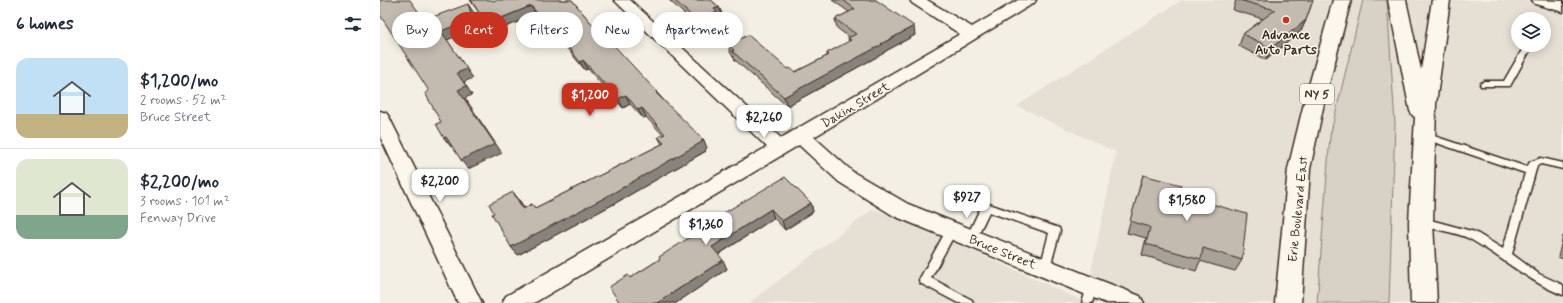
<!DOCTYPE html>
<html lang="en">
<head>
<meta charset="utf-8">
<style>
	body { margin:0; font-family:Mynerve,sans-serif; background:#f6f6f7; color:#1f2937; height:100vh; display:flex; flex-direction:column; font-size:15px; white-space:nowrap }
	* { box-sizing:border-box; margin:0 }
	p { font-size:13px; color:#747a83 }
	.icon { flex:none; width:22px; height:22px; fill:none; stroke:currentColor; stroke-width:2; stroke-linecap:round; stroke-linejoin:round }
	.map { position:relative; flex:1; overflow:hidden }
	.panel { display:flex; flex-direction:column; background:#fff; width:380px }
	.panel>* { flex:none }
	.hud { position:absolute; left:12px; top:12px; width:380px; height:36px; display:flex; gap:8px }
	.controls { position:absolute; left:1131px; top:12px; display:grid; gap:8px }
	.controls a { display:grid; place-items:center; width:40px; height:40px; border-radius:50%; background:#fff; box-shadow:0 2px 10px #0003; font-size:20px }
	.price { position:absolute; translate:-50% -34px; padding:0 9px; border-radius:8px; background:#fff; color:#222; font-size:13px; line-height:26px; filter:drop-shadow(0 1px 2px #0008) }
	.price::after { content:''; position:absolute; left:50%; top:24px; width:12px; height:9px; margin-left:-6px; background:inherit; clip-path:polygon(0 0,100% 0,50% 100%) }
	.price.active { background:#c8321e; color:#fff }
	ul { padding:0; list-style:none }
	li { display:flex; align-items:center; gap:12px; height:100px; padding:0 16px }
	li+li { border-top:1px solid #e0e1e3 }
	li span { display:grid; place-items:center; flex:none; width:112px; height:80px; border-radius:12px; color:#555 }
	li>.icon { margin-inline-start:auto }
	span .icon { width:48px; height:48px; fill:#fffc; stroke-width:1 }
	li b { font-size:17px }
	h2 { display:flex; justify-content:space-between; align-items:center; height:48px; padding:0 16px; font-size:17px }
	.chip { padding:0 14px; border-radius:18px; background:#fff; box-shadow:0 2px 10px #0003; font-size:14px; line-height:36px }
	.chip.active { background:#c8321e; color:#fff }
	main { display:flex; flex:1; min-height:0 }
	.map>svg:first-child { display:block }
	.built { fill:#e5dfd4; fill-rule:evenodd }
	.green { fill:#d8d1c6; stroke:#8a7e72 }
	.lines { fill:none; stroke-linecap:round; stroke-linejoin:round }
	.lane-casing { stroke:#3b2a1e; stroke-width:3 }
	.street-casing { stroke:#3b2a1e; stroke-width:3 }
	.secondary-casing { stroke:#3b2a1e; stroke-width:3 }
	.primary-casing { stroke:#3b2a1e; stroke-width:3 }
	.lane { fill:#fbf7ec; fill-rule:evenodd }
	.street { fill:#fbf7ec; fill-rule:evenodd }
	.secondary { fill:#fbf7ec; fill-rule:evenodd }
	.primary { fill:#fbf7ec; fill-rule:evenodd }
	.wall { fill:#a8a197; stroke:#3b2a1e }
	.shaded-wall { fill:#88837b; stroke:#3b2a1e }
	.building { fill:#c3bbb0; stroke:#3b2a1e }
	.poi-dot { fill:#c8321e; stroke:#fbf7ec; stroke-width:1.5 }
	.labels { text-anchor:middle; stroke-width:3; stroke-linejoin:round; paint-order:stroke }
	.shield { fill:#fbf7ec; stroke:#75685c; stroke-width:1 }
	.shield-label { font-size:12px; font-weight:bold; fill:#3b2a1e }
	.poi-label { font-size:13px; font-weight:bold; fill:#3b2a1e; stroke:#fbf7ec }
	.street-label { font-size:13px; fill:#3b2a1e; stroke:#fbf7ec }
</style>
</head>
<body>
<main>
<section class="panel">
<h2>6 homes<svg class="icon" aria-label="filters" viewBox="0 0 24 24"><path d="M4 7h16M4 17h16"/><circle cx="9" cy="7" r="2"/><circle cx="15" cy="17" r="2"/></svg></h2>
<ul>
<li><span style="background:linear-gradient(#bfe0f5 70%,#c2b280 0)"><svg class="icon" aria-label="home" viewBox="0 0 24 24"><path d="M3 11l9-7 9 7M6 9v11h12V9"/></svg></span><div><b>$1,200/mo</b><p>2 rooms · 52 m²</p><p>Bruce Street</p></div></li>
<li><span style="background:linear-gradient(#dfe7d0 70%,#7fa58c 0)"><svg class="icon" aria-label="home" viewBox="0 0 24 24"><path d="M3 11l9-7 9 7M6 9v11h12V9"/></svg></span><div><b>$2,200/mo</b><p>3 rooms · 101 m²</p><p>Fenway Drive</p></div></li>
</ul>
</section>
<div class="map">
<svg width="1183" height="303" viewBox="0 0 1183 303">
	<rect width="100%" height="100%" fill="#f3efe4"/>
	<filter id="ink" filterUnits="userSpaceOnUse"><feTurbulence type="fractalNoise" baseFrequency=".025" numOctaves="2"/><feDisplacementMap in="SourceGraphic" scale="8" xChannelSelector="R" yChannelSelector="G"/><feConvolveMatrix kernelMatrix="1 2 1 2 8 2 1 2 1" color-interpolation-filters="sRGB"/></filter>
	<g filter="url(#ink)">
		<path class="built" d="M802 0H1161L1183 7V303H369L493 209 532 223 705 302 736 152 637 106ZM1138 19H1164V45H1138Z"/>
		<polygon class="green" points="983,0 1007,0 1015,124 1009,303 937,303 950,136"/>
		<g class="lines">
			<g class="lane-casing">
				<g id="lane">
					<polygon points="1142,50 1148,50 1149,52 1130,86 1101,86 1100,84 1104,81 1124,81"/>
					<path d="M1045 133 1147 167 1150 162 1161 158 1183 163V169L1161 164 1157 166 1132 254 1159 274 1183 285V295C1149 282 1122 257 1090 239 1076 232 1055 230 1040 225L1038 222 1040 219 1043 218 1095 232 1123 249 1145 173 1042 138 1041 136 1042 134Z"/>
					<polygon points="606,203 679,228 680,231 669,271 665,272 661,271 660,268 669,233 609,212 595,241 591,242 587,241 586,238 601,207 603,204"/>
					<polygon points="572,226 576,227 577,230 551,278 592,300 593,303 578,303 540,283 539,280 568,227"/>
					<polygon points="712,282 716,284 717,287 712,303 702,303 708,284"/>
				</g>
			</g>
			<g class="street-casing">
				<g id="street">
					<polygon points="234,0 250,0 401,138 580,34 532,3 530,0 547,0 592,27 638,0 656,0 654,3 434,137 473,172 528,204 760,296 764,303 726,303 514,216 459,182 419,145 154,303 122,303 126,296 387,147"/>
					<polygon points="0,111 6,113 9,117 102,303 78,303 0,136"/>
				</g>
			</g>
			<g class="secondary-casing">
				<polygon id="secondary" points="1152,0 1183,1 1183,12 1155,4"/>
			</g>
			<g class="primary-casing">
				<g id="primary">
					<polygon points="953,0 971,0 944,103 930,169 921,303 895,303 908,169 924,103"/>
					<polygon points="1008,0 1026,0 1041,70 1052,0 1070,0 1056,104 1053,222 1057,303 1031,303 1029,222 1035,117 1033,116 1030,111"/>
				</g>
			</g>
			<use href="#lane" class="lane"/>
			<use href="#street" class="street"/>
			<use href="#secondary" class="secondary"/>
			<use href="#primary" class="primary"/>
		</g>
		<g class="wall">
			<polygon points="90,0 113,1 192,0 216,29 279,95 327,148 325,150 326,151 232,205 138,255 131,247 140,201 144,208 152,204 155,208 282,144 278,137 283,135 266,117 263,118 250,104 243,108 208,69 205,70 185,46 183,47 156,15 115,31 109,24 107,24"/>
			<polygon points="289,0 331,0 339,7 342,14 338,16 339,19 321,27 316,23 314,23"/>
			<polygon points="452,0 496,0 535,35 504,52 504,53 407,106 355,60 354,57 351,54 348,45 408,69 415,72 447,56 447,53 469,42 468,38 470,38 457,28 455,19 469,12"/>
			<polygon points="856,0 933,0 926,20 921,31 886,60 859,46 863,34 883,19 853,10"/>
			<polygon points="763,175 799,195 862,260 855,271 820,261 816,271 762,255 766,238 747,233"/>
			<polygon points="431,203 433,212 405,230 394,218 338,255 347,269 296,303 240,303 250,278 280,259 326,227 325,225 337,217"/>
			<polygon points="1183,236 1183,259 1178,257"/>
		</g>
		<g class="shaded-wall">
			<polygon points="88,4 94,13 99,27 67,40 93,78 84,82 92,95 85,98 122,153 88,169 81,160 77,73 61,31"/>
			<polygon points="151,6 156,15 115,31 109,23"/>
			<polygon points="339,7 342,14 338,16 339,19 321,27 318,20 334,9"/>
			<polygon points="103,15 109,24 107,24 101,16"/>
			<polygon points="313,15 316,23 314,23 312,16"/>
			<polygon points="926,20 921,31 886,60 891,48"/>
			<polygon points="534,26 535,35 504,52 504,53 407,106 404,97"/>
			<polygon points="180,37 185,46 183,47 178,38"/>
			<polygon points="203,60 208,69 205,70 200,62"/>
			<polygon points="246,95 250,104 243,108 238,99"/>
			<polygon points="262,108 266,117 263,118 258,110"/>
			<polygon points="66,137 74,146 71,147 64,138"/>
			<polygon points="324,140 327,148 325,150 326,151 232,205 138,255 131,247"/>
			<polygon points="133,192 140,201 150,217 143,209"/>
			<polygon points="431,203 433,212 405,230 402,221"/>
			<polygon points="391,209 394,218 336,256 332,247"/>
			<polygon points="343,260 347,269 296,303 277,303"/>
		</g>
		<g class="building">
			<polygon points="0,0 30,0 42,17 45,16 47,19 88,4 93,19 61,31 87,69 77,73 86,86 78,90 115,144 81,160 66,137 64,138 56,124 61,122 45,93 49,91 0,15"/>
			<polygon points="91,0 112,0 113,1 115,0 192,0 216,29 228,39 277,92 276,93 324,140 321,141 322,142 226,197 131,247 112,214 114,213 109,204 133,192 143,209 152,204 155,208 284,143 278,137 285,134 262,108 258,110 246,95 238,99 203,60 200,62 180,37 178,38 151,6 109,23 103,15 101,16"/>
			<polygon points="294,0 331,0 339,7 334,9 337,12 318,20 313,15 312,16"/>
			<polygon points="463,0 496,0 534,26 501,44 503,44 404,97 352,51 354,50 348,45 368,35 408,69 410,68 415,72 449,55 447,53 471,40 468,38 476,34 455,19 475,9"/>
			<polygon points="859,0 933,0 926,20 891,48 863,34 895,10"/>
			<polygon points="763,175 801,185 799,195 867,214 862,260 823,248 821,259 766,244 770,227 750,221"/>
			<polygon points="405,177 431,203 402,221 391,209 332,247 343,260 277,303 240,303 229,287 248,275 250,278 280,259 279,257 326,227 325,225 337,217"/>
		</g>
	</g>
	<circle class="poi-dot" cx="906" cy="20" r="4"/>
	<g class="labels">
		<rect class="shield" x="920" y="84" width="34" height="20" rx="3"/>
		<g class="shield-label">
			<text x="937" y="98">NY 5</text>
		</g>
		<g class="poi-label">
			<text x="906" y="39">Advance<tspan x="906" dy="15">Auto Parts</tspan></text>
		</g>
		<g class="street-label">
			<text transform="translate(475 104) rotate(-31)" y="5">Dakin Street</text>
			<text transform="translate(917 209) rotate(-84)" y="5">Erie Boulevard East</text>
			<text transform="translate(623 251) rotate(22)" y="5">Bruce Street</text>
		</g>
	</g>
</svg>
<div class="controls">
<a><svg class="icon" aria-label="layers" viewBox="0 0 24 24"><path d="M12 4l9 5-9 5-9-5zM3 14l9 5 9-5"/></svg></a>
</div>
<b class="price active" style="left:210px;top:117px">$1,200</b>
<b class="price" style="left:384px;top:139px">$2,260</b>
<b class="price" style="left:60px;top:203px">$2,200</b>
<b class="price" style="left:587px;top:219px">$927</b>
<b class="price" style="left:807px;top:222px">$1,580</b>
<b class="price" style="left:326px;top:246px">$1,360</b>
<div class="hud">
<a class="chip">Buy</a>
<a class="chip active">Rent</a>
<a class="chip">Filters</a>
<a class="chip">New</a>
<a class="chip">Apartment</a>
</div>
</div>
</main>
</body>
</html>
